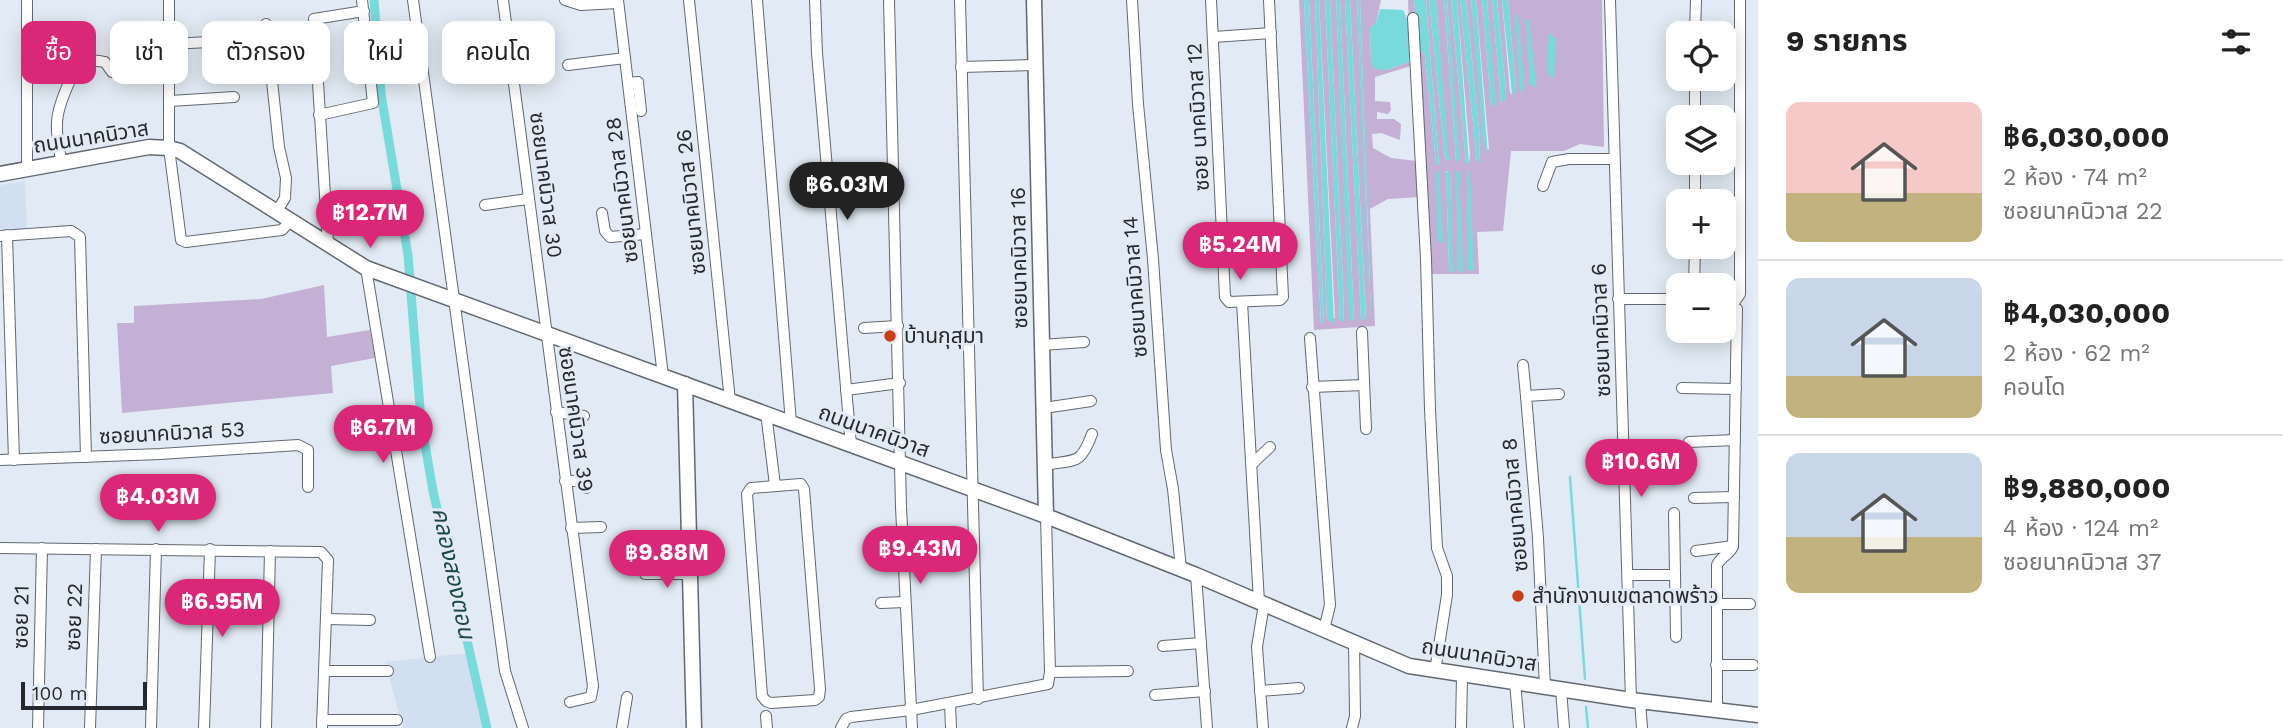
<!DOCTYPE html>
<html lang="th">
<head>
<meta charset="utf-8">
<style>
	body { margin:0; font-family:"Work Sans","Noto Sans Thai",sans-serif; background:#f2f2f2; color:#222; height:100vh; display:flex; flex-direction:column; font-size:26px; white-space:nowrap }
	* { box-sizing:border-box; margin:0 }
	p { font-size:23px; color:#767676 }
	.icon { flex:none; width:38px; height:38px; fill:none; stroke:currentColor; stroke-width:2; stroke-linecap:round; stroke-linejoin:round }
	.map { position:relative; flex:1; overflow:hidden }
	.details { display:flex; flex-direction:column; background:#fff; width:525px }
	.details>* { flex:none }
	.guide { position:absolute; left:21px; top:21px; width:665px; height:63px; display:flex; gap:14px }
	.buttons { position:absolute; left:1666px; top:21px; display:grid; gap:14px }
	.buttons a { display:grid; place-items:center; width:70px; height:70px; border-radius:14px; background:#fff; box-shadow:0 4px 18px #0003; font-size:35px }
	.scale { position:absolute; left:21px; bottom:18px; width:126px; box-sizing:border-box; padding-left:7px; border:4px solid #25282c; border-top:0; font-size:19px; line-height:24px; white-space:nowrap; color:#25282c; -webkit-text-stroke:5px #e2ebf5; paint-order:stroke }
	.price { position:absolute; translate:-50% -60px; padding:0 16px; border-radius:24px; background:#db2777; color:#fff; font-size:23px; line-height:46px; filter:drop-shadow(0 2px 4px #0008) }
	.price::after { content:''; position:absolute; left:50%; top:42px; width:21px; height:16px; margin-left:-10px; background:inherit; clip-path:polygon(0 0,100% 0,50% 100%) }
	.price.active { background:#222; color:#fff }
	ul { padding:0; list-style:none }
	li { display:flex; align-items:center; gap:21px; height:175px; padding:0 28px }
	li+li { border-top:2px solid #e0e0e0 }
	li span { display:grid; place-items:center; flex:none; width:196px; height:140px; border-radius:14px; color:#555 }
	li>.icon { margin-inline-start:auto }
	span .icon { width:84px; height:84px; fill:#fffc; stroke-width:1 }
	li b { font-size:30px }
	h2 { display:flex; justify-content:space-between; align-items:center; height:84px; padding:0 28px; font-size:30px }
	.pill { padding:0 24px; border-radius:14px; background:#fff; box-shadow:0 4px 18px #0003; font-size:24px; line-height:63px }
	.pill.active { background:#db2777; color:#fff }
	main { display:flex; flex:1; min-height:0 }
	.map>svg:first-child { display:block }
	.built { fill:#d2dff0 }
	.green { fill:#c5b0d5; fill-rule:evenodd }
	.water { fill:#79dadc }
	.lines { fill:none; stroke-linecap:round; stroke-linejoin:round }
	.stream { stroke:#79dadc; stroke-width:2.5 }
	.canal { stroke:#79dadc; stroke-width:9 }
	.street-casing { stroke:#616871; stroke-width:12 }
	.secondary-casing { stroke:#616871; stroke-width:17 }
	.street { stroke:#fff; stroke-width:10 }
	.secondary { stroke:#fff; stroke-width:14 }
	.poi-dot { fill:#c73e19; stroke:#e2ebf5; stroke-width:2.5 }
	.labels { text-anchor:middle; stroke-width:6; stroke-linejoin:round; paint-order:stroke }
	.street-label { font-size:21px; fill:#25282c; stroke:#e2ebf5 }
	.poi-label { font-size:21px; fill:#25282c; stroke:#e2ebf5; text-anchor:start }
	.water-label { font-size:23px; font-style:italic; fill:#1b4849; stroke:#e2ebf5 }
</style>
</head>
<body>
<main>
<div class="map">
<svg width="1758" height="728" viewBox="0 0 1758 728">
	<rect width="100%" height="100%" fill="#e2ebf5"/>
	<g class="built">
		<polygon points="25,181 27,229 0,229 0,185"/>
		<polygon points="467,653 484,728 403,728 385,662"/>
	</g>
	<g class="green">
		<polygon points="1299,0 1304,0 1321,323 1324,321 1309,0 1315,0 1327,320 1335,318 1319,0 1325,0 1340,320 1344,320 1343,284 1330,0 1336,0 1350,320 1354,320 1340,0 1345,0 1361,318 1364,320 1366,318 1350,0 1357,0 1371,318 1360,0 1381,0 1376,23 1370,28 1371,63 1386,70 1409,62 1411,63 1411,66 1375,77 1375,101 1390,102 1391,110 1388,114 1377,112 1377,119 1394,119 1401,124 1400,140 1381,133 1372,134 1373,148 1391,158 1417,161 1419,197 1388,199 1370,209 1375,326 1314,330"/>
		<path d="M1408 0H1414L1419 48 1425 56 1436 163 1439 165 1426 0H1429L1445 159 1448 160 1436 0H1444L1456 160 1459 161 1447 0H1451L1466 163H1469L1470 155 1457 0H1460L1477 162H1479L1480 139 1466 0H1471L1486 150 1489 149 1476 0H1482L1491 104 1495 106 1487 0H1492L1501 103 1506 99V90L1497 0H1502L1510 92 1512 95 1516 88 1508 0H1602L1604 147 1580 144 1564 151H1511L1503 231 1477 232 1479 274H1428L1422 158V69L1414 50 1409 26ZM1446 171H1450L1452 272 1449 268Z"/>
		<polygon points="324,285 327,337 370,330 375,358 331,366 333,393 122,413 117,323 134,323 134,306 261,299"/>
	</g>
	<g class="water">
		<polygon points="1304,0 1309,0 1324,321 1321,324"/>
		<polygon points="1315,0 1319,0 1334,323 1327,320"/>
		<polygon points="1325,0 1330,0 1343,284 1344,321 1340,321"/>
		<polygon points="1336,0 1340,0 1354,321 1350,320 1349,316"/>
		<polygon points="1345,0 1350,0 1366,319 1364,320 1361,319"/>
		<polygon points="1357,0 1360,0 1371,319 1368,274"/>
		<polygon points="1414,0 1426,0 1439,165 1436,164 1425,56 1419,48"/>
		<polygon points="1429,0 1436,0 1449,161 1445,159"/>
		<polygon points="1444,0 1447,0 1460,162 1456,160"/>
		<polygon points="1451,0 1457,0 1469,163 1466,163"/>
		<polygon points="1460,0 1466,0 1480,139 1479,162 1477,163"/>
		<polygon points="1471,0 1476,0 1488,156 1483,140"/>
		<polygon points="1482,0 1487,0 1496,107 1491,104"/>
		<polygon points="1492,0 1497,0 1506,90 1506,99 1501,103"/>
		<polygon points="1502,0 1508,0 1516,88 1516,92 1512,95"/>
		<path d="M1380 9 1403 10C1411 23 1409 46 1409 62L1386 70 1375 69 1371 63 1370 28 1376 23Z"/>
		<polygon points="1515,14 1518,16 1524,81 1523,92 1520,91"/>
		<polygon points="1526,19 1529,20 1536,82 1535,88 1530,84"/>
		<polygon points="1549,33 1556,39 1554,78 1549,76 1547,64"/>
		<polygon points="1448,170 1450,171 1453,272 1450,272 1449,268 1446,173"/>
		<polygon points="1467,170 1470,171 1474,271 1468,270"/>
		<polygon points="1439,171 1443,242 1441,242 1438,241 1436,173"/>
		<polygon points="1459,171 1463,272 1461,273 1458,269 1456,172"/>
	</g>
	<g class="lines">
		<g class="stream">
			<polyline points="1570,477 1585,679"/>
			<polyline points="1586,707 1588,728"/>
		</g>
		<polyline class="canal" points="374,0 381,94 408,255 421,421 433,491 487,728"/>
		<g class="street-casing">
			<g id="street">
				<polyline points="27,0 27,168"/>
				<polyline points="169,0 169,148 181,240 186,242 282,230 291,220"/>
				<polyline points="413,0 505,671 523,728"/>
				<polyline points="503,0 593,686 591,697 570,702"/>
				<polyline points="565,0 581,5 618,3"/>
				<polyline points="618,0 663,376"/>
				<polyline points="689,0 730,401"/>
				<polyline points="757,0 791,423"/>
				<polyline points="815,0 817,53 851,445"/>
				<polyline points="889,0 901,507 912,728"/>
				<polyline points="960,0 978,699"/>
				<polyline points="1132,0 1138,104 1153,259 1166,450 1173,489 1181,569"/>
				<polyline points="1211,0 1225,297 1229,302 1280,300 1283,297 1269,0"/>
				<polyline points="1610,0 1631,700"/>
				<polyline points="1413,18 1426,259 1430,410 1437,548 1447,576 1447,595 1435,671"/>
				<polyline points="266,24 279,147 286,178 285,198 277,211"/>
				<polyline points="1695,33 1696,0"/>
				<polyline points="1214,37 1271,33"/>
				<polyline points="170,44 229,41"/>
				<polyline points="568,65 625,58"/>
				<polyline points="961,67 1035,65"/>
				<polyline points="628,83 638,82 641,111"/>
				<polyline points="170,101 234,97"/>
				<polyline points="319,115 373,103 362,0"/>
				<polyline points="1695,117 1695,79"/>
				<path d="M61 162C60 150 56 136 57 123 57 109 71 71 83 63 89 59 98 61 105 62L112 72"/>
				<polyline points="1543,186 1552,162 1569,159 1614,159"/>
				<polyline points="1695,201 1695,163"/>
				<polyline points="485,205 528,199"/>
				<polyline points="602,213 605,231 610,237 646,234"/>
				<polyline points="7,235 14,460"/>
				<polyline points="0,236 71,231 80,237 86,457"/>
				<polyline points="328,243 314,19 364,11"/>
				<polyline points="366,268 430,657"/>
				<polyline points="1694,285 1695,247"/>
				<polyline points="1618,299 1678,299"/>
				<polyline points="1724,301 1735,301 1740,294 1740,0"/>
				<polyline points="1242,302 1259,602"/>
				<polyline points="864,328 898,326"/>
				<polyline points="1362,332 1366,429"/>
				<polyline points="1679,334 1736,334"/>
				<polyline points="1310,338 1330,605 1324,630"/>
				<polyline points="1042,345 1084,342"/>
				<polyline points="1523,365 1526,396"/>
				<polyline points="1312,387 1364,385"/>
				<polyline points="1682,388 1736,389"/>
				<polyline points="846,390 900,383"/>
				<polyline points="1044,408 1091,401"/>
				<polyline points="556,412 584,416"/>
				<polyline points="766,413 775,485"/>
				<polyline points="1689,442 1735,440"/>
				<polyline points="0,460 160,454 298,445 308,450 308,487"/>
				<polyline points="1252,464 1270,447"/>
				<path d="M1045 465C1076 459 1080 466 1092 434"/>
				<polyline points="565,481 581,481 586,488"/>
				<polygon points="801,484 804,489 820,689 819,697 815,700 771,703 766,701 762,696 747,494 751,488"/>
				<polyline points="1694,498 1734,497"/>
				<polyline points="1674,513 1676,637"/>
				<polyline points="571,528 601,527"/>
				<polyline points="0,548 321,552 328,560 322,728"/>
				<polyline points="1696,551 1733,546"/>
				<polyline points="645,574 689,574"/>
				<polyline points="1196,575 1207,728"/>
				<polyline points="1628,575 1675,575"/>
				<polyline points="881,603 905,602"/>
				<polyline points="1716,604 1750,604"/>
				<polyline points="327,619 370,620"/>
				<polyline points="1163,646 1201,643"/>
				<polyline points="1716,665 1753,665"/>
				<polyline points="325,671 388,671"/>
				<polyline points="1050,672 1128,671"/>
				<polyline points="1515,682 1519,728"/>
				<polyline points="1545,687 1538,538 1526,396 1559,394"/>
				<polyline points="1561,689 1564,728"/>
				<polyline points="1260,691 1299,688"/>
				<polyline points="1155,695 1205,691"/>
				<polyline points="1640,701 1642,728"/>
				<polyline points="950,703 951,728"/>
				<path d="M1717 711V565C1721 556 1730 555 1733 546L1737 309"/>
				<polyline points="766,716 767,728"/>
				<polyline points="322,720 397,720"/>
				<polyline points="38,728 42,548"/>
				<polyline points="90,728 96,549"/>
				<polyline points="151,728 156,549"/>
				<polyline points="204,728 210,549"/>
				<polyline points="266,728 270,551"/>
				<polyline points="622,728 627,697"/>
				<polyline points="841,728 846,719 851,717 911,710 1048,684 1050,672 1046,516"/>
				<polyline points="1263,728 1257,647 1264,604"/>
				<polyline points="1352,728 1355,716 1354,643"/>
				<polyline points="1461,728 1462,675"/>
			</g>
		</g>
		<g class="secondary-casing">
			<g id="secondary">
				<polyline points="1034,0 1046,516"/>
				<polyline points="0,174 149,147 169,148 180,151 366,268 1046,516 1196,575 1409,666 1631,700 1758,715"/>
				<polyline points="685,384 694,728"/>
			</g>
		</g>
		<use href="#street" class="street"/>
		<use href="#secondary" class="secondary"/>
	</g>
	<g class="poi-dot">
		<circle cx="890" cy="336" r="7"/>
		<circle cx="1518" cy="596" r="7"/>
	</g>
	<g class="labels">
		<g class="street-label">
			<text transform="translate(1198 117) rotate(-93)" y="7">ซอย นาคนิวาส 12</text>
			<text transform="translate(91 137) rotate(-9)" y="7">ถนนนาคนิวาส</text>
			<text transform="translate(546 185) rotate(83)" y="7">ซอยนาคนิวาส 30</text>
			<text transform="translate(622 190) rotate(-97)" y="7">ซอยนาคนิวาส 28</text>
			<text transform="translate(691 202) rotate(-96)" y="7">ซอยนาคนิวาส 26</text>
			<text transform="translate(1019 258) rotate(-91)" y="7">ซอยนาคนิวาส 16</text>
			<text transform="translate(1135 287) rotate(-94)" y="7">ซอยนาคนิวาส 14</text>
			<text transform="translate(1601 330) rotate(-92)" y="7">ซอยนาคนิวาส 6</text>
			<text transform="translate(576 419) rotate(82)" y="7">ซอยนาคนิวาส 39</text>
			<text transform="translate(874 431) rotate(20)" y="7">ถนนนาคนิวาส</text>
			<text transform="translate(172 433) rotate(-3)" y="7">ซอยนาคนิวาส 53</text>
			<text transform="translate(1515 505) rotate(-95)" y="7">ซอยนาคนิวาส 8</text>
			<text transform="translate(21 617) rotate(-89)" y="7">ซอย 21</text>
			<text transform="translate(74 617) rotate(-88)" y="7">ซอย 22</text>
			<text transform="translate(1479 655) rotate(9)" y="7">ถนนนาคนิวาส</text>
		</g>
		<g class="poi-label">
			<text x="904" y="343">บ้านกุสุมา</text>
			<text x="1532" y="603">สำนักงานเขตลาดพร้าว</text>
		</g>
		<g class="water-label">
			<text transform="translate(454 573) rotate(78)" y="8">คลองสองตอน</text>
		</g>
	</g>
</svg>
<div class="buttons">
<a><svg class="icon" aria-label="locate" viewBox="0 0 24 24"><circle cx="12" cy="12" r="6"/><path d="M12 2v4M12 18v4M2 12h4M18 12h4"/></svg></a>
<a><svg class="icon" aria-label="layers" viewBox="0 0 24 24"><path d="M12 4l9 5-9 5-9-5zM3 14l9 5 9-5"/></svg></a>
<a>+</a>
<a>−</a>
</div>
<div class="scale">100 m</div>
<b class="price active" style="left:847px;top:222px">฿6.03M</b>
<b class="price" style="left:370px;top:250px">฿12.7M</b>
<b class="price" style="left:1240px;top:282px">฿5.24M</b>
<b class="price" style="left:383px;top:465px">฿6.7M</b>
<b class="price" style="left:1641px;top:499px">฿10.6M</b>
<b class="price" style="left:158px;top:534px">฿4.03M</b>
<b class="price" style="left:920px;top:586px">฿9.43M</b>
<b class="price" style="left:667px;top:590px">฿9.88M</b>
<b class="price" style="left:222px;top:639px">฿6.95M</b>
<div class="guide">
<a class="pill active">ซื้อ</a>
<a class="pill">เช่า</a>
<a class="pill">ตัวกรอง</a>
<a class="pill">ใหม่</a>
<a class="pill">คอนโด</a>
</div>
</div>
<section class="details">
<h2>9 รายการ<svg class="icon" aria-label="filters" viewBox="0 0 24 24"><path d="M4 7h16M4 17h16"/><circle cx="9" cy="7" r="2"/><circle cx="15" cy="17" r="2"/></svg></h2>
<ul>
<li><span style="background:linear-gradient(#f6c9c9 65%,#c2b280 0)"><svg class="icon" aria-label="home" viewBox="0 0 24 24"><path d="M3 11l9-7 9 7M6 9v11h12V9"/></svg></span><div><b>฿6,030,000</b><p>2 ห้อง · 74 m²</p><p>ซอยนาคนิวาส 22</p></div></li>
<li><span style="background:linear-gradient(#c9d6e8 70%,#c2b280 0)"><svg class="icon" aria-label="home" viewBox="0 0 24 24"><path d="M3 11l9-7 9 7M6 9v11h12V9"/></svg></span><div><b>฿4,030,000</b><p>2 ห้อง · 62 m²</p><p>คอนโด</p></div></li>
<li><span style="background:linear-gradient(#c9d6e8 60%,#c2b280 0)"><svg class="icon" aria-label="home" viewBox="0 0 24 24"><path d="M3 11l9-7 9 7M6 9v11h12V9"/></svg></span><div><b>฿9,880,000</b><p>4 ห้อง · 124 m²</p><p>ซอยนาคนิวาส 37</p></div></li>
</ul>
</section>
</main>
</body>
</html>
